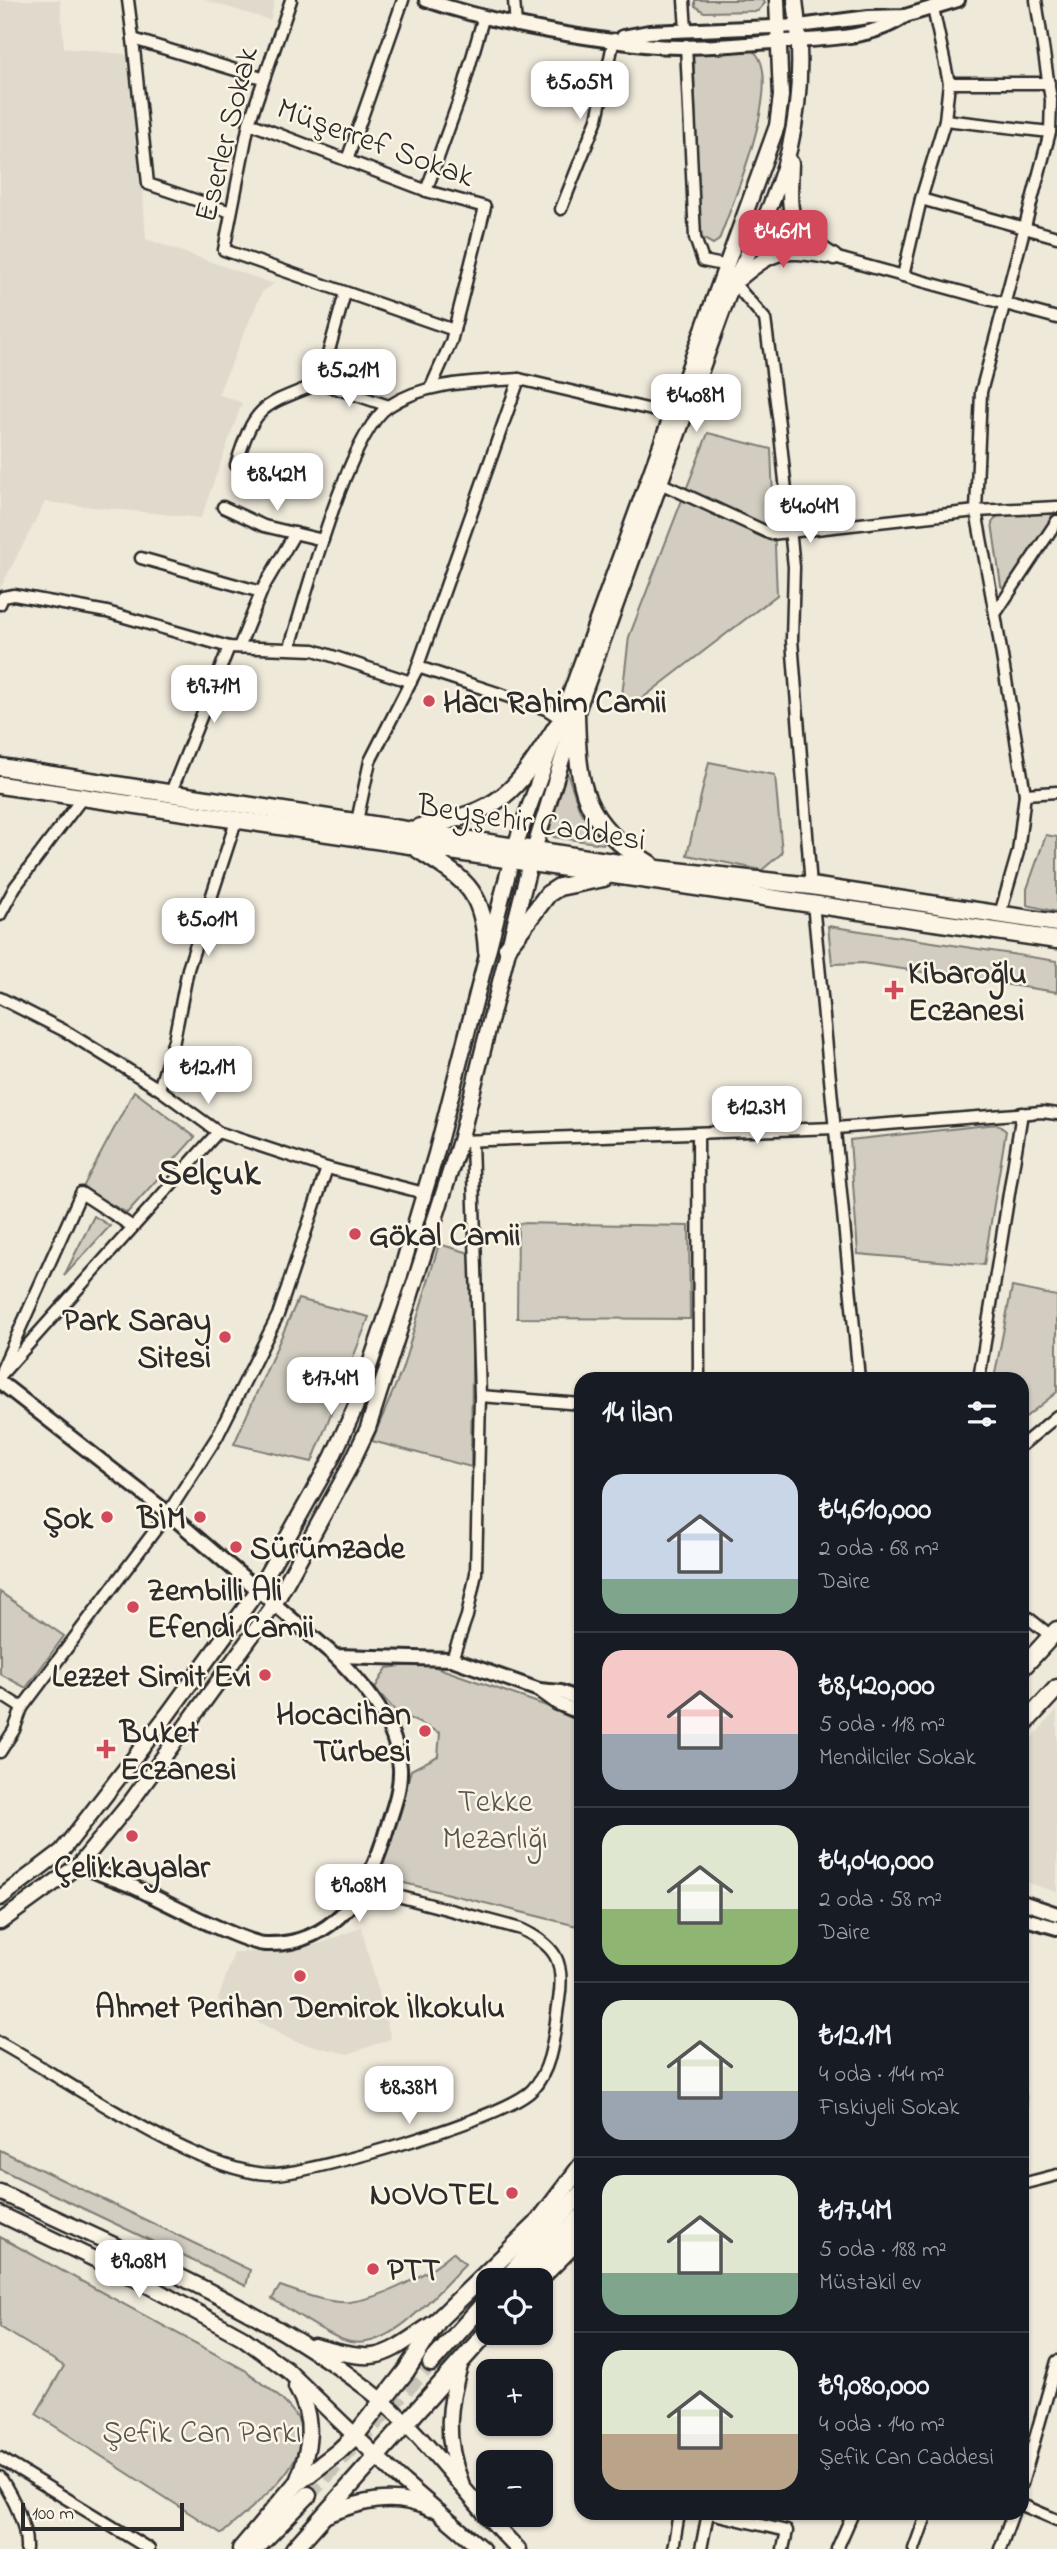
<!DOCTYPE html>
<html lang="tr">
<head>
<meta charset="utf-8">
<style>
	body { margin:0; font-family:"Indie Flower",sans-serif; background:#242831; color:#f1f3f6; height:100vh; display:flex; flex-direction:column; font-size:26px; white-space:nowrap }
	* { box-sizing:border-box; margin:0 }
	p { font-size:23px; color:#9ea1a6 }
	.icon { flex:none; width:38px; height:38px; fill:none; stroke:currentColor; stroke-width:2; stroke-linecap:round; stroke-linejoin:round }
	.map { position:relative; flex:1; overflow:hidden }
	.side { position:absolute; left:574px; top:1372px; width:455px; height:1148px; display:flex; flex-direction:column; background:#171b24; border-radius:21px; box-shadow:0 2px 5px #0004 }
	.side>* { flex:none }
	.buttons { position:absolute; left:476px; top:2268px; display:grid; gap:14px }
	.buttons a { display:grid; place-items:center; width:77px; height:77px; border-radius:14px; background:#171b24; box-shadow:0 2px 5px #0004; font-size:35px }
	.scale { position:absolute; left:21px; bottom:18px; width:163px; box-sizing:border-box; padding-left:7px; border:4px solid #2b2b2b; border-top:0; font-size:19px; line-height:24px; white-space:nowrap; color:#2b2b2b; -webkit-text-stroke:5px #fcf5e5; paint-order:stroke }
	.price { position:absolute; translate:-50% -60px; padding:0 16px; border-radius:14px; background:#fff; color:#222; font-size:23px; line-height:46px; filter:drop-shadow(0 2px 4px #0008) }
	.price::after { content:''; position:absolute; left:50%; top:42px; width:21px; height:16px; margin-left:-10px; background:inherit; clip-path:polygon(0 0,100% 0,50% 100%) }
	.price.on { background:#d1495b; color:#fff }
	ul { padding:0; list-style:none }
	li { display:flex; align-items:center; gap:21px; height:175px; padding:0 28px }
	li+li { border-top:2px solid #363941 }
	li span { display:grid; place-items:center; flex:none; width:196px; height:140px; border-radius:21px; color:#555 }
	li>.icon { margin-inline-start:auto }
	span .icon { width:84px; height:84px; fill:#fffc; stroke-width:1 }
	li b { font-size:30px }
	h2 { display:flex; justify-content:space-between; align-items:center; height:84px; padding:0 28px; font-size:30px }
	.map>svg:first-child { display:block }
	.built { fill:#e0dacc }
	.green { fill:#d2cdc0; stroke:#7e7c76; stroke-width:2 }
	.lines { fill:none; stroke-linecap:round; stroke-linejoin:round }
	.trunk-tunnel { stroke:#c8c3b7; stroke-width:16; stroke-dasharray:16 8; stroke-linecap:butt }
	.minor-casing { stroke:#2b2b2b; stroke-width:15 }
	.tertiary-casing { stroke:#2b2b2b; stroke-width:18 }
	.secondary-casing { stroke:#2b2b2b; stroke-width:19 }
	.primary-casing { stroke:#2b2b2b; stroke-width:21 }
	.trunk-casing { stroke:#2b2b2b; stroke-width:21 }
	.minor { stroke:#fcf5e5; stroke-width:10 }
	.tertiary { stroke:#fcf5e5; stroke-width:12 }
	.secondary { stroke:#fcf5e5; stroke-width:14 }
	.primary { stroke:#fcf5e5; stroke-width:16 }
	.trunk { stroke:#fcf5e5; stroke-width:16 }
	.poi-dot { fill:#d1495b; stroke:#fcf5e5; stroke-width:2.5 }
	.labels { text-anchor:middle; stroke-width:5; stroke-linejoin:round; paint-order:stroke }
	.street-label { font-size:32px; fill:#2b2b2b; stroke:#fcf5e5 }
	.poi-label { font-size:32px; font-weight:bold; fill:#2b2b2b; stroke:#fcf5e5; text-anchor:start }
	.park-label { font-size:32px; fill:#555450; stroke:#fcf5e5 }
	.district-label { font-size:38px; font-weight:bold; fill:#2b2b2b; stroke:#fcf5e5 }
</style>
</head>
<body>
<div class="map">
<svg width="1057" height="2549" viewBox="0 0 1057 2549">
	<rect width="100%" height="100%" fill="#efe9da"/>
	<filter id="ink" filterUnits="userSpaceOnUse"><feTurbulence type="fractalNoise" baseFrequency=".0143" numOctaves="2"/><feDisplacementMap in="SourceGraphic" scale="14" xChannelSelector="R" yChannelSelector="G"/><feConvolveMatrix kernelMatrix="1 2 1 2 8 2 1 2 1" color-interpolation-filters="sRGB"/></filter>
	<g filter="url(#ink)">
		<g class="built">
			<polygon points="0,0 60,0 64,48 134,55 146,239 274,284 262,292 218,394 242,403 201,518 45,502 0,589"/>
			<polygon points="204,0 275,0 270,20"/>
			<polygon points="1057,1710 1057,1892 1022,1881 1022,1749"/>
			<polygon points="361,1927 391,2039 348,2054 293,2041 218,2000 234,1952 280,1952 322,1943"/>
		</g>
		<g class="green">
			<polygon points="695,0 764,0 765,3 758,11 704,12 695,6"/>
			<path d="M693 45C711 45 737 40 752 50 788 74 731 207 719 240L713 244 700 237Z"/>
			<polygon points="708,433 771,449 777,595 627,710 621,704 629,637"/>
			<polygon points="1050,513 1054,520 1006,591 1001,586 992,523 998,515"/>
			<polygon points="709,762 775,775 782,853 762,870 687,855"/>
			<polygon points="566,769 580,811 605,841 603,844 554,837 543,828"/>
			<polygon points="1046,835 1057,837 1057,912 1027,905 1027,889"/>
			<polygon points="828,926 1057,961 1057,992 862,963 832,964"/>
			<polygon points="134,1091 195,1137 127,1213 82,1189"/>
			<polygon points="997,1124 1006,1131 984,1265 858,1254 850,1140"/>
			<polygon points="94,1216 110,1226 64,1276"/>
			<polygon points="518,1223 689,1226 690,1319 517,1318"/>
			<polygon points="439,1244 473,1254 471,1467 372,1441 402,1370"/>
			<polygon points="1012,1287 1057,1296 1057,1392 1022,1420 1022,1379 994,1379"/>
			<polygon points="298,1299 369,1317 312,1462 234,1444"/>
			<polygon points="0,1592 64,1636 26,1688 0,1674"/>
			<polygon points="424,1663 581,1718 581,1927 380,1877 411,1770 438,1756 440,1733 396,1712 375,1688 387,1668"/>
			<polygon points="1022,2057 1028,2119 1022,2122"/>
			<polygon points="0,2150 250,2270 246,2286 0,2169"/>
			<path d="M0 2237 245 2370C262 2383 281 2396 294 2413 326 2456 249 2508 222 2534L36 2414 64 2366 0 2327Z"/>
			<path d="M453 2252 465 2264C437 2292 387 2357 343 2340 318 2330 295 2312 272 2299L280 2286C301 2293 328 2304 350 2302 385 2297 426 2276 453 2252Z"/>
		</g>
		<g class="lines">
			<polyline class="trunk-tunnel" points="308,2495 431,2363"/>
			<g class="minor-casing">
				<g id="minor">
					<polyline points="128,0 133,39"/>
					<polyline points="291,0 249,123 224,250 454,330"/>
					<polyline points="514,0 516,26"/>
					<polyline points="684,0 686,30"/>
					<polyline points="686,45 695,238 703,261 728,266"/>
					<polyline points="949,83 1049,83"/>
					<polyline points="945,120 1050,132"/>
					<polyline points="249,123 430,192 485,207 451,342 431,387"/>
					<polyline points="347,160 403,0"/>
					<polyline points="426,191 463,89 483,19"/>
					<polyline points="921,199 1057,237"/>
					<polyline points="561,209 597,119 614,39"/>
					<polyline points="231,212 148,184 133,39 262,78"/>
					<polyline points="834,257 1057,318"/>
					<polyline points="903,276 921,199 945,120 949,83 933,8"/>
					<polyline points="733,282 765,319 779,424 794,567 792,640 811,886"/>
					<polyline points="320,383 389,406"/>
					<path d="M236 465C255 404 262 406 320 383L345 293"/>
					<polyline points="660,483 771,534 976,511 1057,507"/>
					<polyline points="223,507 264,526 323,540"/>
					<polyline points="141,558 261,592"/>
					<polyline points="0,604 3,597 14,595 107,612 229,647 314,650 411,682"/>
					<polyline points="995,614 976,511 981,392 1050,132 1051,100 1036,0"/>
					<polyline points="239,647 263,588 295,533"/>
					<path d="M290 647C306 596 348 433 389 406 427 381 476 382 519 379"/>
					<polyline points="418,667 546,709 560,718"/>
					<polyline points="171,792 229,647"/>
					<polyline points="1025,794 1057,792"/>
					<polyline points="357,821 370,761 416,671 519,379 656,411 675,411"/>
					<polyline points="813,903 859,1379"/>
					<polyline points="1000,914 1018,852 1025,794 995,614 1057,521"/>
					<polyline points="0,915 15,887 83,797"/>
					<polyline points="0,998 65,1031 159,1089 218,1132 327,1168 424,1193"/>
					<polyline points="159,1089 174,1040 188,969 236,821"/>
					<polyline points="698,1134 699,1379"/>
					<polyline points="460,1141 836,1128 1042,1112 1057,1114"/>
					<polyline points="2,1369 81,1193 133,1227"/>
					<polyline points="0,1376 218,1132"/>
					<polyline points="979,1379 1022,1113"/>
					<polyline points="480,1396 581,1404"/>
					<polyline points="1022,1445 1057,1416"/>
					<polyline points="1022,1613 1051,1636"/>
					<polyline points="452,1659 467,1616 476,1573 480,1396 472,1141"/>
					<polyline points="0,1694 22,1708"/>
					<polyline points="0,1752 14,1730 22,1708 168,1513 217,1437 278,1315 327,1168"/>
					<path d="M0 2043C66 2079 204 2178 276 2174 319 2171 505 2118 532 2090 554 2067 554 2029 559 2000 565 1961 556 1946 521 1929L364 1887"/>
					<polyline points="1022,2184 1057,2175"/>
					<polyline points="0,2458 149,2549"/>
					<path d="M0 2477C13 2498 27 2524 26 2549"/>
					<polyline points="1022,2484 1057,2361"/>
					<polyline points="1022,2505 1057,2520"/>
					<polyline points="710,2513 787,2531 783,2549"/>
					<polyline points="673,2549 679,2513"/>
					<polyline points="701,2549 708,2513"/>
					<polyline points="837,2549 853,2513"/>
					<polyline points="914,2549 927,2513"/>
					<polyline points="1000,2549 1013,2513"/>
				</g>
			</g>
			<g class="tertiary-casing">
				<g id="tertiary">
					<path d="M426 0C497 24 569 36 644 45 688 50 742 44 787 41 826 39 872 39 905 16"/>
					<polyline points="623,37 649,32 799,26 869,17 905,16 958,0"/>
					<polyline points="0,1382 168,1513 335,1656 452,1659 539,1690 561,1692 581,1700"/>
					<polyline points="539,1690 557,1703 581,1713"/>
					<path d="M80 1864C97 1874 116 1879 134 1887 159 1899 244 1944 266 1944 337 1946 371 1886 388 1825 394 1807 401 1787 400 1768 396 1722 366 1687 335 1656"/>
					<polyline points="1022,1902 1057,1914"/>
					<polyline points="1022,1918 1057,1928"/>
				</g>
			</g>
			<g class="secondary-casing">
				<g id="secondary">
					<path d="M791 163C789 219 786 226 834 257"/>
					<path d="M740 278C774 250 782 248 826 256"/>
					<polyline points="0,1898 62,1851 168,1714 258,1590 332,1458 355,1408 397,1285 436,1154 515,846 777,126 781,96 777,0"/>
					<path d="M0 1922 80 1864 130 1803 274 1605 348 1470 368 1428 460 1141 530 863 576 714 733 282C787 185 810 112 795 0"/>
					<path d="M0 2192C125 2252 259 2305 369 2390 426 2434 467 2499 518 2549"/>
					<polyline points="0,2214 138,2280 242,2337 287,2370 399,2478 482,2549"/>
					<path d="M314 2346C383 2365 380 2358 438 2320"/>
					<path d="M296 2387C316 2420 310 2450 296 2484"/>
					<path d="M461 2482C444 2439 448 2405 461 2362"/>
					<path d="M324 2516C360 2501 394 2492 430 2509"/>
				</g>
			</g>
			<g class="primary-casing">
				<g id="primary">
					<path d="M576 714C578 790 582 822 650 864"/>
					<polyline points="0,767 658,869 811,886 1057,923"/>
					<polyline points="0,785 1057,940"/>
					<path d="M420 827C501 811 513 796 557 726"/>
					<path d="M413 846C464 880 483 886 487 951"/>
					<polyline points="507,948 548,894 559,887 604,878"/>
				</g>
			</g>
			<g class="trunk-casing">
				<g id="trunk">
					<polyline points="1022,1668 1057,1630"/>
					<polyline points="1022,1726 1057,1688"/>
					<polyline points="505,2280 581,2193"/>
					<polyline points="524,2280 581,2217"/>
					<polyline points="538,2280 581,2237"/>
					<polyline points="431,2363 488,2299"/>
					<polyline points="241,2549 296,2484 338,2452 355,2436 406,2371 439,2319 537,2224 581,2166"/>
					<polyline points="255,2549 308,2495"/>
					<polyline points="294,2549 488,2331"/>
				</g>
			</g>
			<use href="#minor" class="minor"/>
			<use href="#tertiary" class="tertiary"/>
			<use href="#secondary" class="secondary"/>
			<use href="#primary" class="primary"/>
			<use href="#trunk" class="trunk"/>
		</g>
	</g>
	<g class="poi-dot">
		<circle cx="429" cy="701" r="7"/>
		<path d="M890.5 979.5h7v7h7v7h-7v7h-7v-7h-7v-7h7z"/>
		<circle cx="355" cy="1234" r="7"/>
		<circle cx="225" cy="1337" r="7"/>
		<circle cx="107" cy="1517" r="7"/>
		<circle cx="200" cy="1517" r="7"/>
		<circle cx="236" cy="1547" r="7"/>
		<circle cx="133" cy="1607" r="7"/>
		<circle cx="265" cy="1675" r="7"/>
		<circle cx="425" cy="1731" r="7"/>
		<path d="M102.5 1738.5h7v7h7v7h-7v7h-7v-7h-7v-7h7z"/>
		<circle cx="132" cy="1836" r="7"/>
		<circle cx="300" cy="1976" r="7"/>
		<circle cx="512" cy="2193" r="7"/>
		<circle cx="373" cy="2269" r="7"/>
	</g>
	<g class="labels">
		<g class="street-label">
			<text transform="translate(225 134) rotate(-76)" y="11">Eserler Sokak</text>
			<text transform="translate(376 141) rotate(20)" y="11">Müşerref Sokak</text>
			<text transform="translate(532 821) rotate(9)" y="11">Beyşehir Caddesi</text>
		</g>
		<g class="poi-label">
			<text x="443" y="712">Hacı Rahim Camii</text>
			<text x="908" y="983">Kibaroğlu<tspan x="908" dy="37">Eczanesi</tspan></text>
			<text x="369" y="1245">Gökal Camii</text>
			<text x="211" y="1330" text-anchor="end">Park Saray<tspan x="211" dy="37">Sitesi</tspan></text>
			<text x="93" y="1528" text-anchor="end">Şok</text>
			<text x="186" y="1528" text-anchor="end">BİM</text>
			<text x="250" y="1558">Sürümzade</text>
			<text x="147" y="1600">Zembilli Ali<tspan x="147" dy="37">Efendi Camii</tspan></text>
			<text x="251" y="1686" text-anchor="end">Lezzet Simit Evi</text>
			<text x="411" y="1724" text-anchor="end">Hocacihan<tspan x="411" dy="37">Türbesi</tspan></text>
			<text x="120" y="1742">Buket<tspan x="120" dy="37">Eczanesi</tspan></text>
			<text x="132" y="1877" text-anchor="middle">Çelikkayalar</text>
			<text x="300" y="2017" text-anchor="middle">Ahmet Perihan Demirok İlkokulu</text>
			<text x="498" y="2204" text-anchor="end">NOVOTEL</text>
			<text x="387" y="2280">PTT</text>
		</g>
		<g class="park-label">
			<text x="495" y="1811">Tekke<tspan x="495" dy="37">Mezarlığı</tspan></text>
			<text x="202" y="2442">Şefik Can Parkı</text>
		</g>
		<g class="district-label">
			<text x="209" y="1184">Selçuk</text>
		</g>
	</g>
</svg>
<div class="buttons">
<a><svg class="icon" aria-label="locate" viewBox="0 0 24 24"><circle cx="12" cy="12" r="6"/><path d="M12 2v4M12 18v4M2 12h4M18 12h4"/></svg></a>
<a>+</a>
<a>−</a>
</div>
<div class="scale">100 m</div>
<b class="price" style="left:580px;top:121px">₺5.05M</b>
<b class="price on" style="left:783px;top:270px">₺4.61M</b>
<b class="price" style="left:349px;top:409px">₺5.21M</b>
<b class="price" style="left:696px;top:434px">₺4.08M</b>
<b class="price" style="left:277px;top:513px">₺8.42M</b>
<b class="price" style="left:810px;top:545px">₺4.04M</b>
<b class="price" style="left:214px;top:725px">₺9.71M</b>
<b class="price" style="left:208px;top:958px">₺5.01M</b>
<b class="price" style="left:208px;top:1106px">₺12.1M</b>
<b class="price" style="left:757px;top:1146px">₺12.3M</b>
<b class="price" style="left:331px;top:1417px">₺17.4M</b>
<b class="price" style="left:359px;top:1924px">₺9.08M</b>
<b class="price" style="left:409px;top:2126px">₺8.38M</b>
<b class="price" style="left:139px;top:2300px">₺9.08M</b>
<section class="side">
<h2>14 ilan<svg class="icon" aria-label="filters" viewBox="0 0 24 24"><path d="M4 7h16M4 17h16"/><circle cx="9" cy="7" r="2"/><circle cx="15" cy="17" r="2"/></svg></h2>
<ul>
<li><span style="background:linear-gradient(#c9d6e8 75%,#7fa58c 0)"><svg class="icon" aria-label="home" viewBox="0 0 24 24"><path d="M3 11l9-7 9 7M6 9v11h12V9"/></svg></span><div><b>₺4,610,000</b><p>2 oda · 68 m²</p><p>Daire</p></div></li>
<li><span style="background:linear-gradient(#f6c9c9 60%,#9aa5b1 0)"><svg class="icon" aria-label="home" viewBox="0 0 24 24"><path d="M3 11l9-7 9 7M6 9v11h12V9"/></svg></span><div><b>₺8,420,000</b><p>5 oda · 118 m²</p><p>Mendilciler Sokak</p></div></li>
<li><span style="background:linear-gradient(#dfe7d0 60%,#8fb573 0)"><svg class="icon" aria-label="home" viewBox="0 0 24 24"><path d="M3 11l9-7 9 7M6 9v11h12V9"/></svg></span><div><b>₺4,040,000</b><p>2 oda · 58 m²</p><p>Daire</p></div></li>
<li><span style="background:linear-gradient(#dfe7d0 65%,#9aa5b1 0)"><svg class="icon" aria-label="home" viewBox="0 0 24 24"><path d="M3 11l9-7 9 7M6 9v11h12V9"/></svg></span><div><b>₺12.1M</b><p>4 oda · 144 m²</p><p>Fıskiyeli Sokak</p></div></li>
<li><span style="background:linear-gradient(#dfe7d0 70%,#7fa58c 0)"><svg class="icon" aria-label="home" viewBox="0 0 24 24"><path d="M3 11l9-7 9 7M6 9v11h12V9"/></svg></span><div><b>₺17.4M</b><p>5 oda · 188 m²</p><p>Müstakil ev</p></div></li>
<li><span style="background:linear-gradient(#dfe7d0 60%,#b9a48a 0)"><svg class="icon" aria-label="home" viewBox="0 0 24 24"><path d="M3 11l9-7 9 7M6 9v11h12V9"/></svg></span><div><b>₺9,080,000</b><p>4 oda · 140 m²</p><p>Şefik Can Caddesi</p></div></li>
</ul>
</section>
</div>
</body>
</html>
